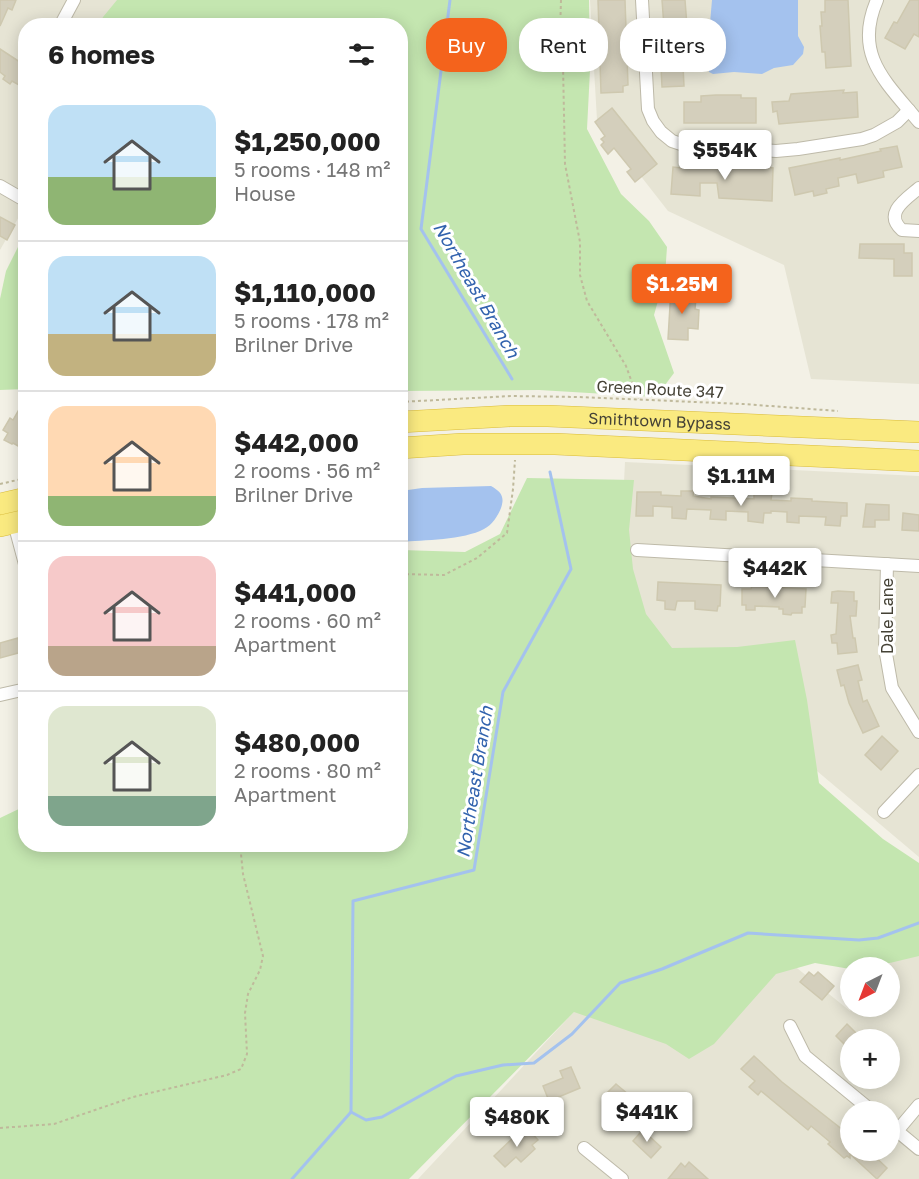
<!DOCTYPE html>
<html lang="en">
<head>
<meta charset="utf-8">
<style>
	body { margin:0; font-family:"Golos Text",sans-serif; background:#f6f6f6; color:#222; height:100vh; display:flex; flex-direction:column; font-size:22px; white-space:nowrap }
	* { box-sizing:border-box; margin:0 }
	p { font-size:20px; color:#767676 }
	.icon { flex:none; width:33px; height:33px; fill:none; stroke:currentColor; stroke-width:2; stroke-linecap:round; stroke-linejoin:round }
	.map { position:relative; flex:1; overflow:hidden }
	.side { position:absolute; left:18px; top:18px; width:390px; height:834px; display:flex; flex-direction:column; background:#fff; border-radius:24px; box-shadow:0 3px 15px #0003 }
	.side>* { flex:none }
	.banner { position:absolute; left:426px; top:18px; width:402px; height:54px; display:flex; gap:12px }
	.needle { width:39px; rotate:222deg }
	.buttons { position:absolute; left:840px; top:957px; display:grid; gap:12px }
	.buttons a { display:grid; place-items:center; width:60px; height:60px; border-radius:50%; background:#fff; box-shadow:0 3px 15px #0003; font-size:30px }
	.price { position:absolute; translate:-50% -51px; padding:0 14px; border-radius:6px; background:#fff; color:#222; font-size:20px; line-height:39px; filter:drop-shadow(0 2px 3px #0008) }
	.price::after { content:''; position:absolute; left:50%; top:36px; width:18px; height:14px; margin-left:-9px; background:inherit; clip-path:polygon(0 0,100% 0,50% 100%) }
	.price.active { background:#f4631c; color:#fff }
	ul { padding:0; list-style:none }
	li { display:flex; align-items:center; gap:18px; height:150px; padding:0 30px }
	li+li { border-top:2px solid #e0e0e0 }
	li span { display:grid; place-items:center; flex:none; width:168px; height:120px; border-radius:18px; color:#555 }
	li>.icon { margin-inline-start:auto }
	span .icon { width:72px; height:72px; fill:#fffc; stroke-width:1 }
	li b { font-size:26px }
	h2 { display:flex; justify-content:space-between; align-items:center; height:72px; padding:0 30px; font-size:26px }
	.tag { padding:0 21px; border-radius:24px; background:#fff; box-shadow:0 3px 15px #0003; font-size:21px; line-height:54px }
	.tag.active { background:#f4631c; color:#fff }
	.map>svg:first-child { display:block }
	.residential { fill:#e6e4d4; fill-rule:evenodd }
	.green { fill:#c4e6b0 }
	.water { fill:#a4c2ee }
	.lines { fill:none; stroke-linecap:round; stroke-linejoin:round }
	.stream { stroke:#a4c2ee; stroke-width:3 }
	.building { fill:#d4cfbc; stroke:#cec8af; stroke-width:1.5 }
	.minor-casing { stroke:#bebaa9; stroke-width:14 }
	.trunk-casing { stroke:#d9bb3a; stroke-width:22 }
	.path { stroke:#bfb99b; stroke-width:2; stroke-dasharray:3 3; stroke-linecap:butt }
	.minor { stroke:#fff; stroke-width:12 }
	.trunk { stroke:#faea80; stroke-width:21 }
	.labels { text-anchor:middle; stroke-width:6; stroke-linejoin:round; paint-order:stroke }
	.street-label { font-size:16px; fill:#454236; stroke:#fff }
	.water-label { font-size:18px; font-style:italic; fill:#3263ae; stroke:#fff }
</style>
</head>
<body>
<div class="map">
<svg width="919" height="1179" viewBox="0 0 919 1179">
	<rect width="100%" height="100%" fill="#f3f1e6"/>
	<g class="residential">
		<polygon points="0,0 145,0 130,25 26,26 25,206 0,250"/>
		<polygon points="590,0 919,0 919,384 811,379 784,265 668,211 597,120"/>
		<polygon points="625,462 919,476 919,857 798,755 615,662"/>
		<path d="M919 929V1179H418L585 1000 771 947 850 1011 854 1007 890 1006V968L887 967ZM850 1040H890V1078H850ZM850 1112H890V1150H850Z"/>
	</g>
	<g class="green">
		<polygon points="117,0 589,0 590,70 587,129 621,194 649,221 667,247 665,276 654,315 674,373 656,397 539,390 401,391 400,26 99,25 103,17"/>
		<polygon points="25,233 25,389 0,390 0,299 6,271"/>
		<polygon points="527,478 634,480 629,530 633,569 646,614 672,648 737,647 795,640 807,700 819,783 883,839 919,863 919,956 873,967 850,968 850,969 815,963 776,974 714,1044 689,1059 666,1044 574,1012 409,1179 0,1179 0,818 25,806 26,844 195,844 199,847 214,844 400,844 401,550 465,552 500,534"/>
	</g>
	<g class="water">
		<polygon points="712,0 798,0 798,36 804,47 803,54 793,65 774,68 762,74 734,72 713,74 709,72 709,35"/>
		<path d="M491 486C501 492 505 496 501 508 498 516 492 525 484 529 464 540 423 540 401 542V491L422 488Z"/>
	</g>
	<g class="lines">
		<g class="stream">
			<polyline points="450,0 421,229 512,379"/>
			<polyline points="351,1112 366,1120 382,1117 456,1076 503,1065 534,1063 572,1034 620,983 662,969 748,933 859,940 878,938 919,923"/>
			<polyline points="292,1179 351,1112 353,901 474,870 503,692 571,569 550,472"/>
		</g>
	</g>
	<g class="building">
		<polygon points="0,0 16,0 12,10 8,8 0,26"/>
		<polygon points="598,0 625,0 628,85 623,86 623,92 601,93"/>
		<polygon points="662,0 685,0 688,39 684,39 686,66 683,66 684,86 662,87 661,67 665,67 663,40 665,40"/>
		<polygon points="825,0 848,0 851,66 826,68 825,52 822,52 820,26 822,26 821,12 825,12"/>
		<polygon points="910,0 919,0 919,37 914,34 905,49 885,38 894,22 897,23"/>
		<polygon points="0,49 26,66 26,74 19,85 12,81 10,84 3,79 5,76 0,72"/>
		<polygon points="844,90 843,93 857,92 858,117 779,124 777,111 773,112 772,102 789,101 791,94"/>
		<polygon points="716,95 741,95 741,98 756,98 756,123 684,123 684,102 701,102 701,96"/>
		<polygon points="612,108 657,164 635,182 627,172 631,169 614,148 608,154 601,145 604,142 601,139 605,136 595,122"/>
		<polygon points="897,146 902,167 883,171 884,177 858,183 856,174 838,178 839,186 826,189 827,193 814,196 813,191 795,195 789,168 840,158 840,160 881,151 880,149"/>
		<polygon points="681,164 693,164 694,166 728,168 728,166 747,165 773,168 772,201 719,198 717,183 700,183 700,196 671,194 673,167 682,168"/>
		<polygon points="0,217 15,225 7,240 0,236"/>
		<polygon points="860,244 904,244 904,253 912,253 912,276 894,276 894,259 859,258"/>
		<polygon points="671,289 691,290 690,298 696,298 695,309 699,310 698,329 688,328 688,340 668,339"/>
		<polygon points="26,397 26,433 18,446 13,443 12,444 4,440 8,433 3,430 10,418 13,420"/>
		<polygon points="681,491 694,491 693,496 711,499 711,497 754,499 754,492 772,493 771,500 791,501 791,498 812,499 812,501 847,503 847,516 841,516 840,526 825,525 826,517 799,516 799,523 787,522 787,512 771,511 771,513 764,513 763,523 748,521 748,512 726,511 726,520 710,519 711,510 687,509 686,519 672,518 672,507 653,506 653,516 636,516 637,492 661,492 661,495 681,496"/>
		<polygon points="866,504 889,505 889,520 875,520 875,527 863,527"/>
		<polygon points="903,513 919,515 919,531 902,530"/>
		<polygon points="658,582 721,585 720,606 718,606 717,611 695,609 695,601 677,601 675,610 665,609 665,601 657,600"/>
		<polygon points="752,586 806,589 805,607 802,607 802,613 792,613 791,615 783,614 783,609 779,609 779,607 755,606 755,610 746,610 746,605 742,605 742,589 751,589"/>
		<polygon points="838,591 854,592 854,601 857,601 856,616 850,616 853,638 855,638 857,652 838,654 837,643 832,643 831,635 836,634 838,603 831,603 832,592"/>
		<polygon points="18,638 22,652 0,658 0,643"/>
		<polygon points="858,665 862,680 858,681 863,702 867,700 879,726 863,733 849,703 844,685 841,686 837,670"/>
		<polygon points="882,736 898,751 881,770 865,755"/>
		<polygon points="809,972 814,976 818,972 834,986 822,1000 800,982"/>
		<polygon points="847,1024 863,1040 850,1040 850,1050 836,1036"/>
		<polygon points="754,1056 782,1082 848,1134 850,1138 850,1150 868,1150 887,1168 877,1179 850,1154 850,1158 847,1156 844,1158 828,1144 830,1142 811,1126 808,1130 761,1091 758,1095 749,1087 755,1081 741,1069"/>
		<polygon points="571,1067 580,1088 549,1101 543,1086 563,1078 560,1071"/>
		<polygon points="616,1084 635,1100 622,1114 603,1097"/>
		<polygon points="645,1127 651,1133 649,1136 661,1147 651,1158 633,1141"/>
		<polygon points="527,1128 538,1140 532,1145 535,1149 521,1162 516,1157 505,1167 494,1156 515,1136 517,1138"/>
		<polygon points="689,1162 708,1179 668,1179 681,1163 685,1167"/>
	</g>
	<g class="lines">
		<g class="minor-casing">
			<g id="minor">
				<polyline points="642,0 648,109 653,121 661,132 672,141 684,145 776,151 798,149 862,139 874,135 897,122 909,110"/>
				<path d="M877 0C853 55 886 82 919 122"/>
				<polyline points="60,26 74,0"/>
				<polyline points="0,186 26,201"/>
				<path d="M919 188C906 199 883 213 902 230L919 231"/>
				<polyline points="14,523 26,568"/>
				<polyline points="637,550 919,566"/>
				<polyline points="887,564 885,648 892,688 919,732"/>
				<polyline points="0,695 26,689"/>
				<polyline points="884,812 919,775"/>
				<polyline points="790,1026 805,1056 873,1112"/>
				<polyline points="890,1125 919,1149"/>
				<polyline points="897,1131 919,1105"/>
				<polyline points="584,1148 622,1179"/>
			</g>
		</g>
		<g class="trunk-casing">
			<g id="trunk">
				<path id="s1" d="M400 422 510 416H548L919 432"/>
				<polyline points="400,448 463,444 555,444 919,461"/>
				<polyline points="0,504 26,498"/>
				<polyline points="0,526 26,520"/>
			</g>
		</g>
		<g class="path">
			<polyline points="561,0 560,32 563,65 565,164 580,242 580,275 587,301 626,366 638,399"/>
			<polyline points="400,402 511,396 579,397 743,404 838,411"/>
			<polyline points="0,484 26,478"/>
			<polyline points="400,574 444,575 477,558 507,533 513,489 515,460"/>
			<polyline points="0,1128 54,1124 133,1097 227,1075 241,1069 247,1054 245,1013 248,994 260,970 263,956 243,874 240,844"/>
		</g>
		<use href="#minor" class="minor"/>
		<use href="#trunk" class="trunk"/>
	</g>
	<g class="labels">
		<g class="street-label">
			<text transform="translate(660 389) rotate(3)" y="6">Green Route 347</text>
			<text dy="6" stroke="none"><textPath href="#s1" startOffset="260">Smithtown Bypass</textPath></text>
			<text transform="translate(887 616) rotate(-90)" y="6">Dale Lane</text>
		</g>
		<g class="water-label">
			<text transform="translate(476 290) rotate(60)" y="6">Northeast Branch</text>
			<text transform="translate(475 782) rotate(-81)" y="6">Northeast Branch</text>
		</g>
	</g>
</svg>
<div class="buttons">
<a><svg class="needle" viewBox="-14 -14 28 28"><path d="M0-13l5 13h-10z" fill="#e53935"/><path d="M0 13l5-13h-10z" fill="#767676"/></svg></a>
<a>+</a>
<a>−</a>
</div>
<b class="price" style="left:725px;top:181px">$554K</b>
<b class="price active" style="left:682px;top:315px">$1.25M</b>
<b class="price" style="left:741px;top:507px">$1.11M</b>
<b class="price" style="left:775px;top:599px">$442K</b>
<b class="price" style="left:647px;top:1143px">$441K</b>
<b class="price" style="left:517px;top:1148px">$480K</b>
<div class="banner">
<a class="tag active">Buy</a>
<a class="tag">Rent</a>
<a class="tag">Filters</a>
</div>
<section class="side">
<h2>6 homes<svg class="icon" aria-label="filters" viewBox="0 0 24 24"><path d="M4 7h16M4 17h16"/><circle cx="9" cy="7" r="2"/><circle cx="15" cy="17" r="2"/></svg></h2>
<ul>
<li><span style="background:linear-gradient(#bfe0f5 60%,#8fb573 0)"><svg class="icon" aria-label="home" viewBox="0 0 24 24"><path d="M3 11l9-7 9 7M6 9v11h12V9"/></svg></span><div><b>$1,250,000</b><p>5 rooms · 148 m²</p><p>House</p></div></li>
<li><span style="background:linear-gradient(#bfe0f5 65%,#c2b280 0)"><svg class="icon" aria-label="home" viewBox="0 0 24 24"><path d="M3 11l9-7 9 7M6 9v11h12V9"/></svg></span><div><b>$1,110,000</b><p>5 rooms · 178 m²</p><p>Brilner Drive</p></div></li>
<li><span style="background:linear-gradient(#ffd9b3 75%,#8fb573 0)"><svg class="icon" aria-label="home" viewBox="0 0 24 24"><path d="M3 11l9-7 9 7M6 9v11h12V9"/></svg></span><div><b>$442,000</b><p>2 rooms · 56 m²</p><p>Brilner Drive</p></div></li>
<li><span style="background:linear-gradient(#f6c9c9 75%,#b9a48a 0)"><svg class="icon" aria-label="home" viewBox="0 0 24 24"><path d="M3 11l9-7 9 7M6 9v11h12V9"/></svg></span><div><b>$441,000</b><p>2 rooms · 60 m²</p><p>Apartment</p></div></li>
<li><span style="background:linear-gradient(#dfe7d0 75%,#7fa58c 0)"><svg class="icon" aria-label="home" viewBox="0 0 24 24"><path d="M3 11l9-7 9 7M6 9v11h12V9"/></svg></span><div><b>$480,000</b><p>2 rooms · 80 m²</p><p>Apartment</p></div></li>
</ul>
</section>
</div>
</body>
</html>
